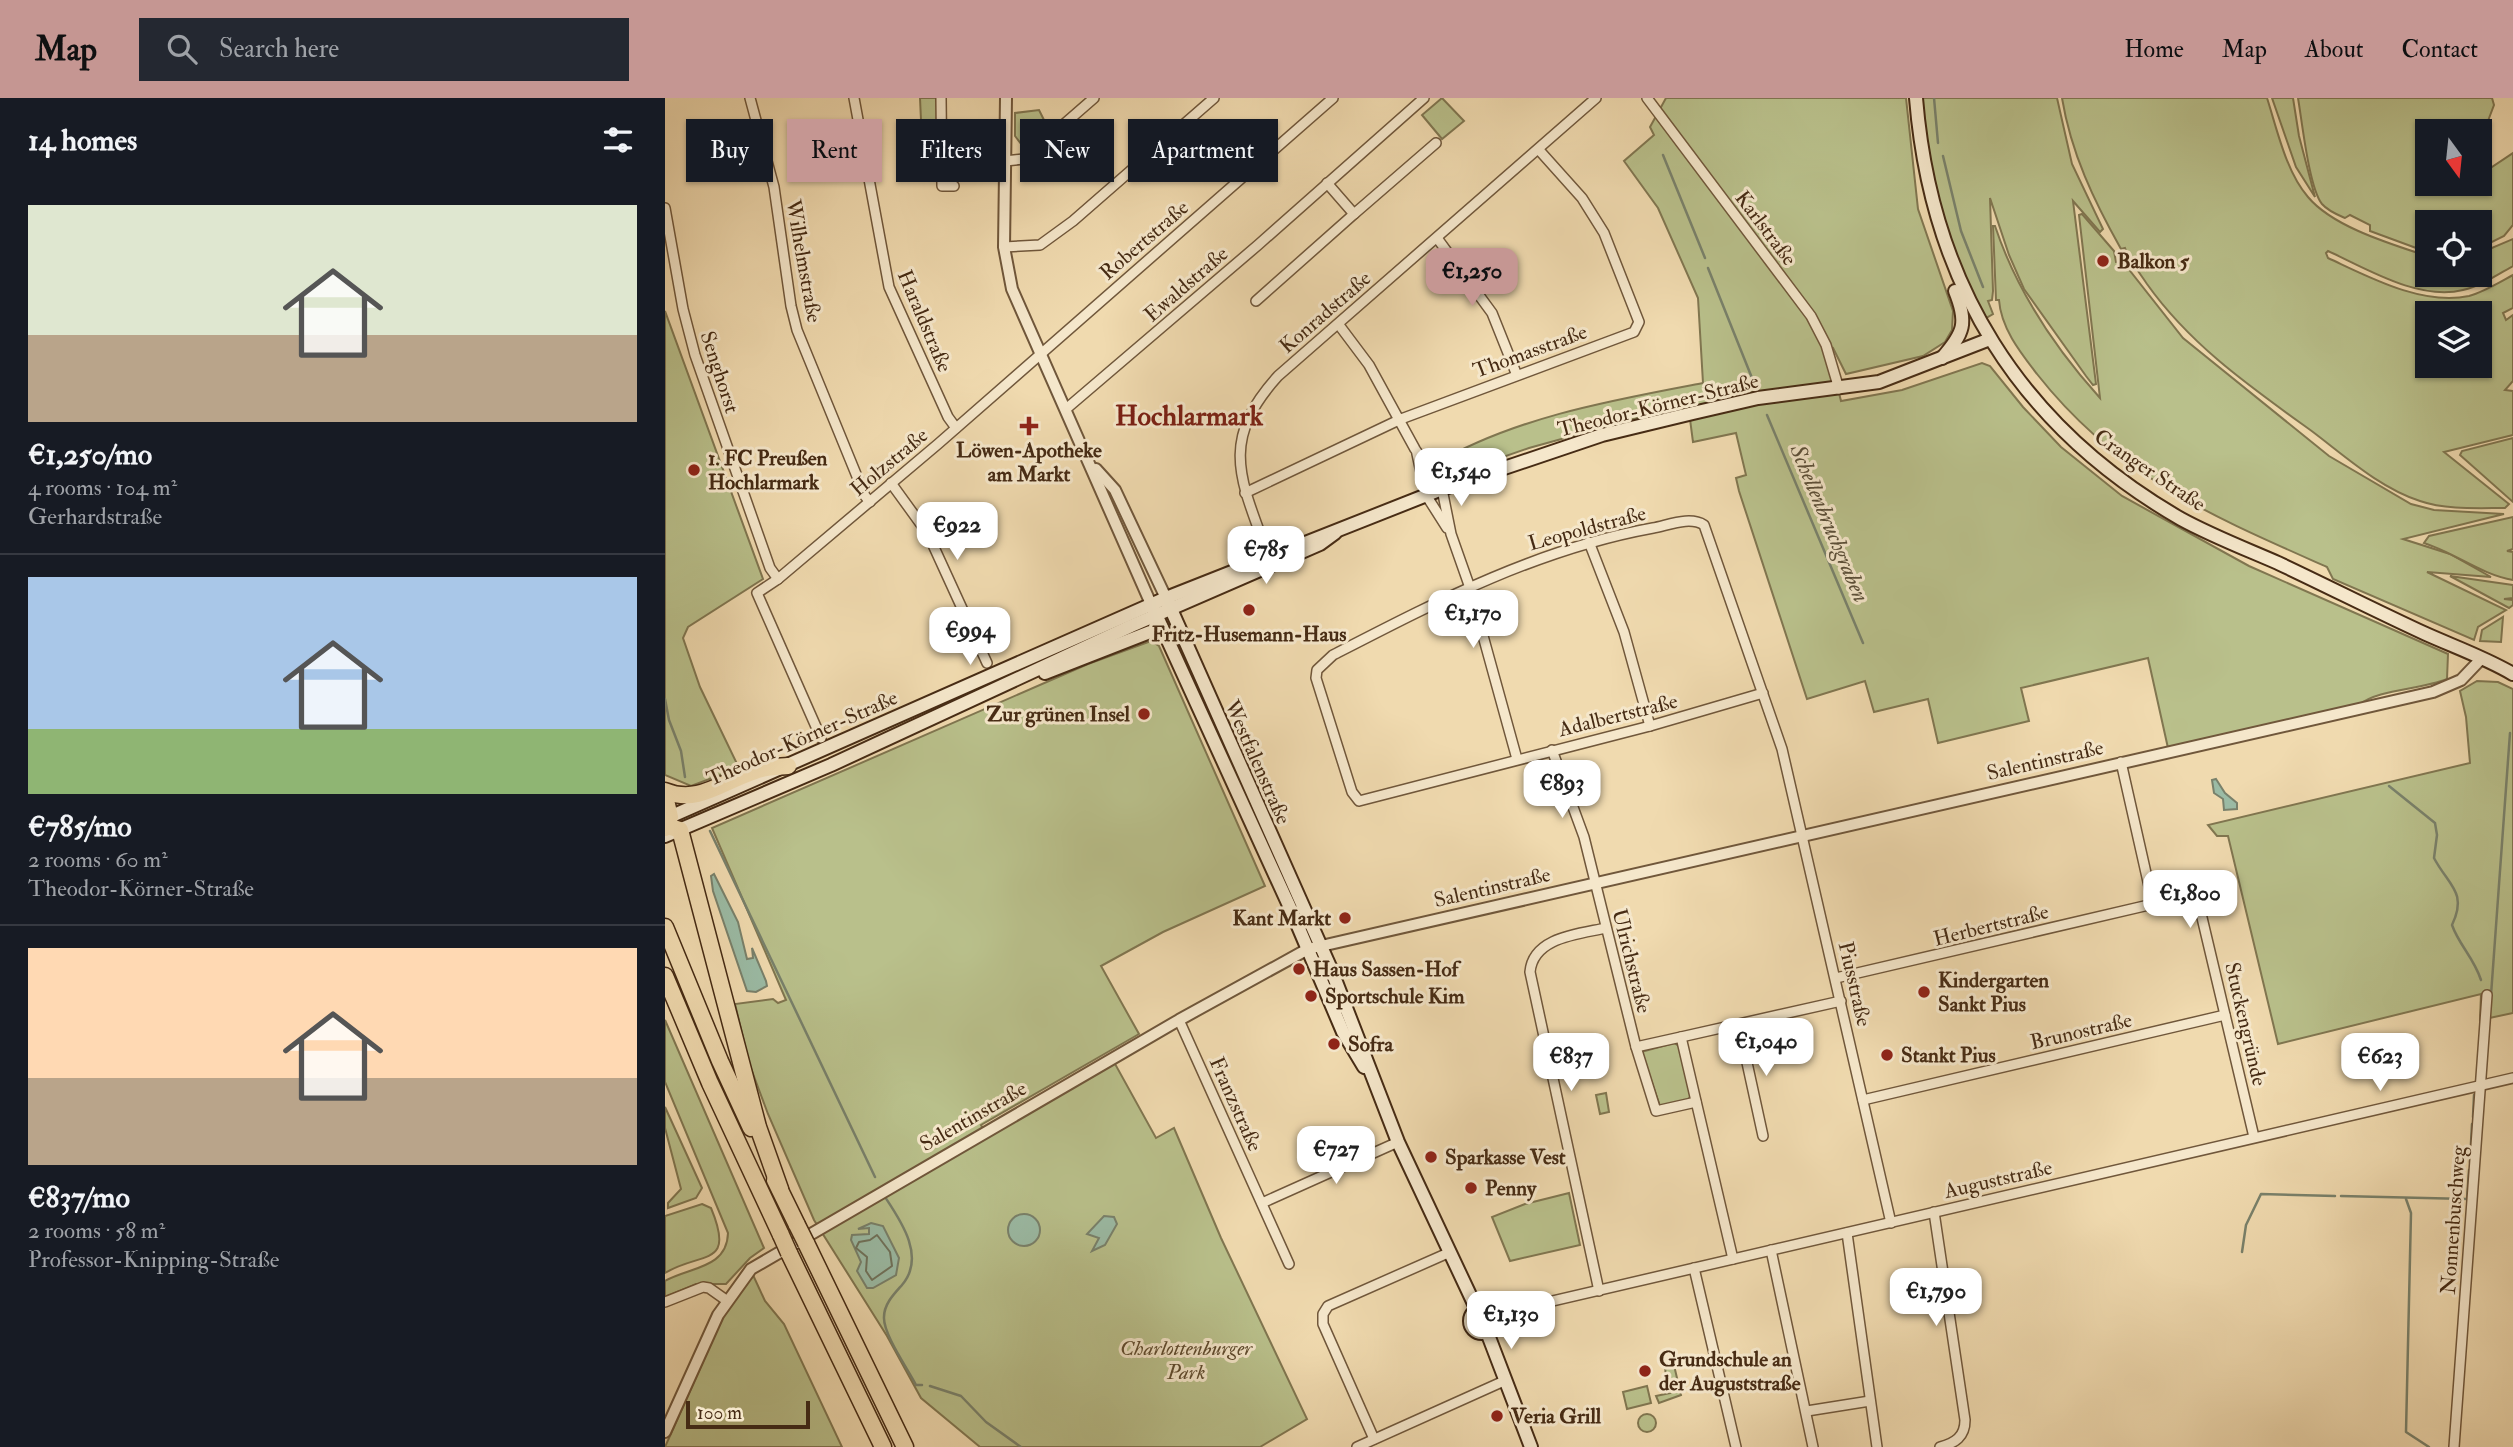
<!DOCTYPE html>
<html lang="en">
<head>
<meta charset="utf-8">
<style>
	body { margin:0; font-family:"IM FELL Double Pica",serif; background:#242831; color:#f1f3f6; height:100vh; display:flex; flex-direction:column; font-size:26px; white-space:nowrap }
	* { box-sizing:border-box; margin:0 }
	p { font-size:23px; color:#9ea1a6 }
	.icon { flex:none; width:38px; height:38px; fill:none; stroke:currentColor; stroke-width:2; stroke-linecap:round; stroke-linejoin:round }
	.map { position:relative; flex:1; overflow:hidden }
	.details { display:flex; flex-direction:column; background:#171b24; width:665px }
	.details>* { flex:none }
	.top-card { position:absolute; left:21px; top:21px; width:665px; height:63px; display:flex; gap:14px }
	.needle { width:46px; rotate:165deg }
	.controls { position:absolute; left:1750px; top:21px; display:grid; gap:14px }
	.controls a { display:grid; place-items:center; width:77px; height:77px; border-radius:0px; background:#171b24; box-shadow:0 2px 5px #0004; font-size:35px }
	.scale { position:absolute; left:21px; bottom:18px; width:124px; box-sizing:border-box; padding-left:7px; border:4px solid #462b14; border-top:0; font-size:19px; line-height:24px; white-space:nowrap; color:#462b14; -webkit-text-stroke:5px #f5e7cb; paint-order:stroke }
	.price { position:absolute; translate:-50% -60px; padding:0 16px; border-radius:14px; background:#fff; color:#222; font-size:23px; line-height:46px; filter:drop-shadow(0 2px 4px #0008) }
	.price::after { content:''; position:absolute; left:50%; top:42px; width:21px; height:16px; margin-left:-10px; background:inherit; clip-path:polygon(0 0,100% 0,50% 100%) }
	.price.current { background:#c59692; color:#111 }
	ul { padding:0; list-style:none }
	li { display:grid; align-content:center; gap:14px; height:371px; padding:0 28px }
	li+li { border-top:2px solid #363941 }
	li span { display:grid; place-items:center; height:217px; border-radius:0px; color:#555 }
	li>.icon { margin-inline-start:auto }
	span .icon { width:126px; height:126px; fill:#fffc; stroke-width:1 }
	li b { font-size:30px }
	h2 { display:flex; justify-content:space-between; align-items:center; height:84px; padding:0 28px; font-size:30px }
	.pill { padding:0 24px; border-radius:0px; background:#171b24; box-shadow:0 2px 5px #0004; font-size:24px; line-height:63px }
	.pill.current { background:#c59692; color:#111 }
	header { display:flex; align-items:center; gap:42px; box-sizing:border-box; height:98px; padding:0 35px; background:#c59692; color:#111 }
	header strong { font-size:33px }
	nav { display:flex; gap:38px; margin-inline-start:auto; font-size:24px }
	.search { width:490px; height:63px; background:#242831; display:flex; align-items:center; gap:18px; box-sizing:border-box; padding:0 24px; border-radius:0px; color:#9ea1a6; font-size:26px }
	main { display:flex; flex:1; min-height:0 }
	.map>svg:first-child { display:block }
	.green { fill:#b9c08b; stroke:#807650; stroke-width:2; fill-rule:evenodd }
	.water { fill:#9bbba5; stroke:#79816b; stroke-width:2 }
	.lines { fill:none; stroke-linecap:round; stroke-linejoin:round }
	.shore { stroke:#70735c; stroke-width:2 }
	.stream { stroke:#79816b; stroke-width:2.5 }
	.minor-casing { stroke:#70573b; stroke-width:12 }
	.tertiary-casing { stroke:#70573b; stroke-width:14 }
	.secondary-casing { stroke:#462b14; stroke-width:16 }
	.motorway-casing { stroke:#462b14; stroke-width:19 }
	.minor { stroke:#f5e7cb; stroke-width:9 }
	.tertiary { stroke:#f5e7cb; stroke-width:10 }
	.secondary { stroke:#f5e7cb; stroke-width:12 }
	.motorway { stroke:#f0daaf; stroke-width:16 }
	.motorway-bridge-casing { stroke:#462b14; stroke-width:19; stroke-linecap:butt }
	.motorway-bridge { stroke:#f0daaf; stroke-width:16 }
	.poi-dot { fill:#8f2418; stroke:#f5e7cb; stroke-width:2.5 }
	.labels { text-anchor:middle; stroke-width:6; stroke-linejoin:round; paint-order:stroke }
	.street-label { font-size:21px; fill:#462b14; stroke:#f5e7cb }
	.poi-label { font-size:21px; font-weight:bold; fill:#462b14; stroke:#f5e7cb; text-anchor:start }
	.park-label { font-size:21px; font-style:italic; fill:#5d492c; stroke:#f5e7cb }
	.water-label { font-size:23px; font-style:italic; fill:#5b4f38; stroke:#f5e7cb }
	.district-label { font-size:28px; font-weight:bold; fill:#7a1f14; stroke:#f5e7cb }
</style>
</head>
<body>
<header>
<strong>Map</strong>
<div class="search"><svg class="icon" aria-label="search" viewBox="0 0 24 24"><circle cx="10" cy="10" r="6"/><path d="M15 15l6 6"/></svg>Search here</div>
<nav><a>Home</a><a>Map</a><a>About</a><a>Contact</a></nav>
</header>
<main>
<section class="details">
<h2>14 homes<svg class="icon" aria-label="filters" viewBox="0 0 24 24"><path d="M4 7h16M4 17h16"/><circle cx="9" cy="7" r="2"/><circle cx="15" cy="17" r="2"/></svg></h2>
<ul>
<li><span style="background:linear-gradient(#dfe7d0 60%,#b9a48a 0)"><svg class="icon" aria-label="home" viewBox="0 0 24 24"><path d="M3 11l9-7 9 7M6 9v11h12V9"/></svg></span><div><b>€1,250/mo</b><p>4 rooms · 104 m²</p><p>Gerhardstraße</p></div></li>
<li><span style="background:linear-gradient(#a9c7e8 70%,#8fb573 0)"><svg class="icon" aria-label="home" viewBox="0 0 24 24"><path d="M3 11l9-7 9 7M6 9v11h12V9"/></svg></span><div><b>€785/mo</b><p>2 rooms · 60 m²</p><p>Theodor-Körner-Straße</p></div></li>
<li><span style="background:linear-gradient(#ffd9b3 60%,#b9a48a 0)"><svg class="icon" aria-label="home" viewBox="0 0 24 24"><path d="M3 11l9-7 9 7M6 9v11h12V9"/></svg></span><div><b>€837/mo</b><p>2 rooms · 58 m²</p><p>Professor-Knipping-Straße</p></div></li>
</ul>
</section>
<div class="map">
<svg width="1848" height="1349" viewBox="0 0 1848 1349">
	<rect width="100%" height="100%" fill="#f0daaf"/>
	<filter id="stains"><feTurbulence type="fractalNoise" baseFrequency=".00286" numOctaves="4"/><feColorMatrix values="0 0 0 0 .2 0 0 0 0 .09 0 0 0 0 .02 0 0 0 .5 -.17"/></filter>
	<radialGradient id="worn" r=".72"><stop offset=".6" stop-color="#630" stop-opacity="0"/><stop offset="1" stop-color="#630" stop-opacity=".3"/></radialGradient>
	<g class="green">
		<path d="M255 0H273C273 11 276 26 264 28L256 22Z"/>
		<polygon points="777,0 799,23 777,41 757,17"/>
		<path d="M1001 0H1241L1253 111 1288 213 1287 232 1280 244 1258 258 1181 276 1168 250 1163 251 1176 303 1237 292 1317 265 1325 268 1358 309 1396 349 1457 398 1584 468 1783 556 1782 581C1755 592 1713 591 1694 607L1503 650 1483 560 1356 590 1364 623 1273 645 1263 601 1209 614 1200 583 1142 601 1074 393 1071 380 1081 377 1071 335 1028 344 1023 306 864 350 786 377 783 373H774L770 366C850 319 948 302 1038 285L1033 200 993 110 959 63 989 37 985 29Z"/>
		<polygon points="1256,0 1392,0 1407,66 1438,131 1435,134 1408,103 1431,286 1428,287 1421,278 1359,191 1344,157 1325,100 1328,193 1327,202 1323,203 1328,216 1321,220 1296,172 1270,94"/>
		<path d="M1397 0H1602C1612 31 1621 74 1643 99 1668 129 1726 146 1762 158V177H1815V155L1848 141V168C1832 177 1816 188 1798 192 1754 203 1702 171 1663 153L1661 155 1663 160C1704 179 1757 208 1804 198 1819 194 1835 184 1848 177V210L1838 215 1841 222 1848 217V283L1840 292 1848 293V337L1779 354 1844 406 1840 410C1813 410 1781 412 1755 403 1715 390 1681 359 1648 334 1587 290 1526 248 1482 186 1474 174 1465 163 1460 150L1456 151C1429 103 1406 55 1397 0ZM1815 215V268H1762V215Z"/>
		<polygon points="1607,0 1628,0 1634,38 1650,99 1631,69"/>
		<path d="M1633 0H1827L1829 7 1815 44V33H1762V86H1794L1793 91 1801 86H1815V77L1848 55V127L1839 138 1815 150V124H1762V154L1705 133V127L1685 117 1680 120C1673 117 1663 113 1657 106 1644 90 1637 23 1633 0Z"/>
		<polygon points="374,12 382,28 357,47 350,38 350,15"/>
		<path d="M1417 116 1449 153 1451 164H1458L1518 240 1664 358 1746 406 1769 412 1839 416 1738 441 1785 456 1826 479 1762 474 1841 512 1813 529 1809 542 1668 481 1662 469C1547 418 1453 379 1372 276 1355 254 1336 230 1334 202H1331L1328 128H1330C1351 191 1390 250 1435 300L1414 117Z"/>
		<polygon points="0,213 98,481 23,529 18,540 35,589 74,670 26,688 0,677"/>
		<polygon points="1848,340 1848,404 1795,357 1797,353"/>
		<path d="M1848 419V451L1842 453 1848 454V482C1817 477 1790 455 1759 445L1764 438Z"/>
		<polygon points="1785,478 1848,487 1848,500 1839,501 1848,502 1848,507 1844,510"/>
		<polygon points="1838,519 1836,544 1815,543 1817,532"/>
		<polygon points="486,543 494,548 600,788 498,834 436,868 474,936 316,1027 322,1037 449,964 491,1040 509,1030 556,1140 642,1321 595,1349 315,1349 256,1300 222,1238 149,1122 103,1016 84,965 70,906 108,901 113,905 121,902 47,730 423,566"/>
		<polygon points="1812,583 1833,584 1848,591 1848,915 1815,922 1816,896 1613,946 1563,738 1552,738 1543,727 1805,665 1801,619 1795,593"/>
		<path d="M0 922 99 1150 85 1160 61 1186H31L0 1199V1183C24 1169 62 1171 63 1135L0 984Z"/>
		<polygon points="1009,945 1014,948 1026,997 1023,1002 995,1008 976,954"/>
		<polygon points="941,995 944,1014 935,1016 931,997"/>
		<polygon points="0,1009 37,1090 31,1100 3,1110 3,1105 16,1091 0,1030"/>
		<polygon points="904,1095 915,1147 845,1163 827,1119 860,1106"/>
		<path d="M37 1106 46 1110C71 1170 36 1153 0 1175V1118Z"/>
		<polygon points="88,1177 100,1203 119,1226 177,1349 0,1349 62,1210"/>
		<polygon points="1008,1263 1016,1297 994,1305 991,1298 1005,1295 1001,1287 1000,1264"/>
		<polygon points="982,1288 986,1305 962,1311 958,1294"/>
		<circle cx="982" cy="1325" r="9"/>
	</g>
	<g class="water">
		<polygon points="1551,681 1560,695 1572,705 1572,711 1559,712 1558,701 1549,695 1547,682"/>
		<polygon points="49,776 73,824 82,861 88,860 87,850 101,883 102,888 91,894 82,893 48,793 46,778"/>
		<circle cx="359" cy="1132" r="16"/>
		<polygon points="439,1118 449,1119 452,1126 440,1147 427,1153 434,1140 422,1136"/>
		<polygon points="206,1125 218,1128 234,1160 231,1177 208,1190 202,1190 192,1173 196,1164 186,1142 187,1137 204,1136 204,1130 193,1131"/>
	</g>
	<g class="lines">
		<polygon class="shore" points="212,1137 225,1154 227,1168 207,1182 201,1173 202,1159 191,1150 194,1144 205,1142"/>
		<g class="stream">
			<polyline points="1269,0 1273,45"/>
			<polyline points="998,57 1040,160"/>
			<polyline points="1278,58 1296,133 1318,189"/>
			<polyline points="1043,170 1087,280"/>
			<polyline points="1102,317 1198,545"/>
			<polyline points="0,601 4,622 16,653 20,679"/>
			<path d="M1724 688 1770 725 1772 737 1769 760C1783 787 1803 794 1787 827 1794 847 1809 860 1816 882"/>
			<polyline points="45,733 210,1079"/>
			<polyline points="1826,897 1845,635"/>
			<polyline points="1808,1019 1809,997"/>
			<polyline points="1805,1064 1807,1026"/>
			<polyline points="1676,1098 1802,1101 1804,1072"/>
			<path d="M220 1099C236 1123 261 1159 237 1187 229 1196 219 1206 219 1219 218 1236 243 1271 251 1287H257"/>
			<polyline points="1741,1101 1746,1115 1741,1334 1764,1349"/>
			<polyline points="1577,1154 1581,1127 1596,1096 1670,1098"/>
			<polyline points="265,1288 296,1298 321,1324 356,1349"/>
		</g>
		<g class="minor-casing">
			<g id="minor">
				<polyline points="85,0 109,89 126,208 132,232 200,398 205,404"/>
				<polyline points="189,0 224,189 283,319 291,330"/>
				<polyline points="276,0 277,88 289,88"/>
				<polyline points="982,0 1146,218 1161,247 1174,291"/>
				<polyline points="340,63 359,61 429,0"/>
				<polyline points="662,85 689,116 771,45"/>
				<polyline points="0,110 18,211 30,257 105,470 113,481"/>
				<polyline points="772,140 827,215 851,275"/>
				<polyline points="339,149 375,147 408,123 549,0"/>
				<polyline points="591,203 689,116"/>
				<polyline points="674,227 704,267 750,351 777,391 786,436 804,487 852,661"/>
				<polyline points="401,311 593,147 759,0"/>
				<polyline points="752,356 761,397 782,430"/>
				<polyline points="226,385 263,436 322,565"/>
				<polyline points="580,395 736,321 969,234 974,224 939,135 917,100 874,52"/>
				<polyline points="924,444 959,534 985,628"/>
				<path d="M599 446C573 376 557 340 613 278L931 0"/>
				<path d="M1098 595 985 628 694 703 687 694 651 580 652 572 668 557C771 504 872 451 988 430 1004 427 1025 418 1039 427L1117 651 1226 1125"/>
				<polyline points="156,640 92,495 113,481 273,346 668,0"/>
				<polyline points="887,652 919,739 971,949 991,1013 1031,1004"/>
				<polyline points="1456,664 1488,806 1520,799 1531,802 1534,807 1589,1039"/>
				<polyline points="1171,880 1488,806"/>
				<polyline points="514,922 624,1166"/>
				<polyline points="1074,928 1098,1038"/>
				<polyline points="1016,939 1176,903"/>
				<polyline points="971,949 1016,939 1068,1161"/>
				<polyline points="1198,1002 1560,917"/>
				<polyline points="597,1105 733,1044"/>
				<path d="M1269 1114 1300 1322C1300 1339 1290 1345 1275 1349"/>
				<polyline points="1182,1135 1212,1349"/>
				<polyline points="1106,1152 1148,1349"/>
				<polyline points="1029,1170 1071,1349"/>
				<path d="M934 1193 865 874C868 839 914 836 941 830"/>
				<polyline points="0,1204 38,1189 44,1190 61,1202"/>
				<polyline points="827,1217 1848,980"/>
				<polyline points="1142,1313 1205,1303"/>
				<polyline points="709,1341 658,1226 658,1216 663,1208 783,1155"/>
				<polyline points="692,1349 839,1283"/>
				<polyline points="1789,1349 1822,897"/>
			</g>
		</g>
		<g class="tertiary-casing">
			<g id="tertiary">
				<polyline points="341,0 339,149 347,191 486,506"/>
				<polyline points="431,371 450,392 501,500"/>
				<polyline points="0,1334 53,1217 86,1171 514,922 643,851 1768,594 1796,582 1816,561"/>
			</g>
		</g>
		<g class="secondary-casing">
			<g id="secondary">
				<path d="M1251 0C1266 185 1354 328 1516 421 1547 438 1581 451 1613 465 1662 488 1711 513 1761 536 1790 549 1821 560 1848 576"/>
				<path d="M1277 260C1299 235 1303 225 1290 193"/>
				<polyline points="501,500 666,871 733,1044 812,1212"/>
				<polyline points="489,512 627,814 678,934 699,969"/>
				<polyline points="380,575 485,534 498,534"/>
				<polyline points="0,721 501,500 777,391 937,337 1028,315 1093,300 1214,284 1325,241"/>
				<polyline points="0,738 166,667 466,528 655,446 670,435"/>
				<circle cx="817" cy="1223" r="12"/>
				<polyline points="822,1234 866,1349"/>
			</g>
		</g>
		<g class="motorway-casing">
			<g id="motorway">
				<path d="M0 693C33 707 58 683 90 673 100 669 112 669 123 668"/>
				<polyline points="0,698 5,719 0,730"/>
				<polyline points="0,727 15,732 93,1029 115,1091"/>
				<polyline points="0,829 55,963 86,1030"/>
				<polyline points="0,878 45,985 116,1137"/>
				<polyline points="110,1082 132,1127"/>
				<polyline points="141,1145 240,1349"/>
				<polyline points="124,1155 218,1349"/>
			</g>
		</g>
		<use href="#minor" class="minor"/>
		<use href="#tertiary" class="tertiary"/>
		<use href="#secondary" class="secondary"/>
		<use href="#motorway" class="motorway"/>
		<g class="motorway-bridge-casing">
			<g id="motorway-bridge">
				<polyline points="132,1127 141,1145"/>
				<polyline points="116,1137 124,1155"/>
			</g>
		</g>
		<use href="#motorway-bridge" class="motorway-bridge"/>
	</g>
	<g class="poi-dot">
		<circle cx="1438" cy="163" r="7"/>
		<path d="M360.5 317.5h7v7h7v7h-7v7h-7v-7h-7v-7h7z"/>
		<circle cx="29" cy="372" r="7"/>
		<circle cx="584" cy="512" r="7"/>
		<circle cx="479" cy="616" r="7"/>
		<circle cx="680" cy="820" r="7"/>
		<circle cx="634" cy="871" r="7"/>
		<circle cx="1259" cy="894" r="7"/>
		<circle cx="646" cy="898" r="7"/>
		<circle cx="669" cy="946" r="7"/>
		<circle cx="1222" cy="957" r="7"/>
		<circle cx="766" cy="1059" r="7"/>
		<circle cx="806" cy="1090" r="7"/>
		<circle cx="980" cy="1273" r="7"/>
		<circle cx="832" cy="1318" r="7"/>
	</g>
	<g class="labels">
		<g class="street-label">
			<text transform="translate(1101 130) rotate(53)" y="7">Karlstraße</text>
			<text transform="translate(479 142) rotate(-41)" y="7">Robertstraße</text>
			<text transform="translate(139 163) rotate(80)" y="7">Wilhelmstraße</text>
			<text transform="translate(521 186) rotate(-41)" y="7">Ewaldstraße</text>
			<text transform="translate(660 214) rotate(-41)" y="7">Konradstraße</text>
			<text transform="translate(260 223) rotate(67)" y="7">Haraldstraße</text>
			<text transform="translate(865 253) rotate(-20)" y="7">Thomasstraße</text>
			<text transform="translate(55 274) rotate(72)" y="7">Senghorst</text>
			<text transform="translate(993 307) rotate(-14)" y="7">Theodor-Körner-Straße</text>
			<text transform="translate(224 364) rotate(-40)" y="7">Holzstraße</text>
			<text transform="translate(1485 372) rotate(34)" y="7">Cranger Straße</text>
			<text transform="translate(922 430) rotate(-15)" y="7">Leopoldstraße</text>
			<text transform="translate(953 617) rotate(-14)" y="7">Adalbertstraße</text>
			<text transform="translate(137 640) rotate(-24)" y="7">Theodor-Körner-Straße</text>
			<text transform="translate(1380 662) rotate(-13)" y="7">Salentinstraße</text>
			<text transform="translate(593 664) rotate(66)" y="7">Westfalenstraße</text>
			<text transform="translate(827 789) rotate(-13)" y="7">Salentinstraße</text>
			<text transform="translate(1326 827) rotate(-14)" y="7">Herbertstraße</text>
			<text transform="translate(967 863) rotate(76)" y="7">Ulrichstraße</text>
			<text transform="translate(1190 886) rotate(77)" y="7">Piusstraße</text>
			<text transform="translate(1581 926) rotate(77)" y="7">Stuckengründe</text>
			<text transform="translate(1416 933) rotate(-13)" y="7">Brunostraße</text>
			<text transform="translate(571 1006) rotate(66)" y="7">Franzstraße</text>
			<text transform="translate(308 1018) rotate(-30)" y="7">Salentinstraße</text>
			<text transform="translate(1333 1081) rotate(-13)" y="7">Auguststraße</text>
			<text transform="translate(1788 1122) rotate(-86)" y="7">Nonnenbuschweg</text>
		</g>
		<g class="poi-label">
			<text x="1452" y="170">Balkon 5</text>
			<text x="364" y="359" text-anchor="middle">Löwen-Apotheke<tspan x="364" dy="24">am Markt</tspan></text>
			<text x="43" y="367">1. FC Preußen<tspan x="43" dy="24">Hochlarmark</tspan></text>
			<text x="584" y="543" text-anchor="middle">Fritz-Husemann-Haus</text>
			<text x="465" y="623" text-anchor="end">Zur grünen Insel</text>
			<text x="666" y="827" text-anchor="end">Kant Markt</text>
			<text x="648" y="878">Haus Sassen-Hof</text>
			<text x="1273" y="889">Kindergarten<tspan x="1273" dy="24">Sankt Pius</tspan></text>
			<text x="660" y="905">Sportschule Kim</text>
			<text x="683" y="953">Sofra</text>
			<text x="1236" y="964">Stankt Pius</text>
			<text x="780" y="1066">Sparkasse Vest</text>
			<text x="820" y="1097">Penny</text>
			<text x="994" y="1268">Grundschule an<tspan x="994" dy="24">der Auguststraße</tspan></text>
			<text x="846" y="1325">Veria Grill</text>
		</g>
		<g class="park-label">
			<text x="521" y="1257">Charlottenburger<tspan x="521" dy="24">Park</tspan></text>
		</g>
		<g class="water-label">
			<text transform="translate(1165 425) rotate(67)" y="8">Schellenbruchgraben</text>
		</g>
		<g class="district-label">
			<text x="524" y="327">Hochlarmark</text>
		</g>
	</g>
	<rect width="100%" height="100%" filter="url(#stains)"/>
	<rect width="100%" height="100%" fill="url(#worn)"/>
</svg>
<div class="controls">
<a><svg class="needle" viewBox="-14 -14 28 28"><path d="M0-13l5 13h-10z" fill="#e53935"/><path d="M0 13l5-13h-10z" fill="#9ea1a6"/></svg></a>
<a><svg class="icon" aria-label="locate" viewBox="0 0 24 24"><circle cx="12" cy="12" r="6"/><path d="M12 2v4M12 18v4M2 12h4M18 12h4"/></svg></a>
<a><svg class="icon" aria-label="layers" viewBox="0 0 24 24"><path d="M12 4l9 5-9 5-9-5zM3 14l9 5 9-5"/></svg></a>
</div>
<div class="scale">100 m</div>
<b class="price current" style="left:807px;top:210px">€1,250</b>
<b class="price" style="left:796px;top:410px">€1,540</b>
<b class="price" style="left:292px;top:464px">€922</b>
<b class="price" style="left:601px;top:488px">€785</b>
<b class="price" style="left:808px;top:552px">€1,170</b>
<b class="price" style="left:305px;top:569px">€994</b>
<b class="price" style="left:897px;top:722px">€893</b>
<b class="price" style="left:1525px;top:832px">€1,800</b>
<b class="price" style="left:1101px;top:980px">€1,040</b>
<b class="price" style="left:906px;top:995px">€837</b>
<b class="price" style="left:1715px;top:995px">€623</b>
<b class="price" style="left:671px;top:1088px">€727</b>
<b class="price" style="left:1271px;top:1230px">€1,790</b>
<b class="price" style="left:846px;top:1253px">€1,130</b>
<div class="top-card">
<a class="pill">Buy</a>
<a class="pill current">Rent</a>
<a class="pill">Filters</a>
<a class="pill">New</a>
<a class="pill">Apartment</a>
</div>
</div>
</main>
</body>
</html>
